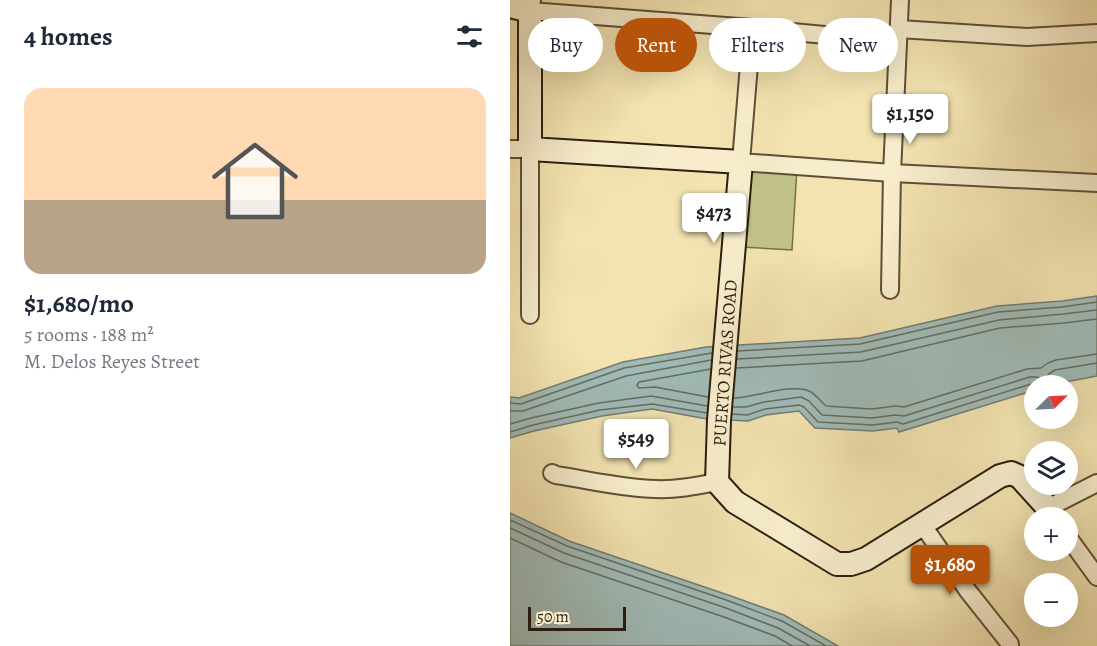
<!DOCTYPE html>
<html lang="en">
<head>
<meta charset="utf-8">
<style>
	body { margin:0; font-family:Alegreya,serif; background:#f6f6f7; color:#1f2937; height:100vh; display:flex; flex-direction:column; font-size:22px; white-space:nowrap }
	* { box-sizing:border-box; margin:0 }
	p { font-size:20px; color:#747a83 }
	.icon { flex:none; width:33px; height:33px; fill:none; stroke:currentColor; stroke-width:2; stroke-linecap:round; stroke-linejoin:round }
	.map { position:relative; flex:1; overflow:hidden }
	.panel { display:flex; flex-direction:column; background:#fff; width:510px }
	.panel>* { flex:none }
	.top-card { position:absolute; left:18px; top:18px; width:478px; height:54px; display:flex; gap:12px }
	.needle { width:39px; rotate:66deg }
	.fabs { position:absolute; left:514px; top:375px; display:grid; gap:12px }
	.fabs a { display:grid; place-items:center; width:54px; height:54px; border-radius:50%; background:#fff; box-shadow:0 6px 24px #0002; font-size:30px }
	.scale { position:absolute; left:18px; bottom:15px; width:98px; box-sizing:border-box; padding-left:6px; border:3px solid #2c1e0e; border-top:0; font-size:16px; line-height:21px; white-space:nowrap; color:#2c1e0e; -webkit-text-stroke:4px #f7edcc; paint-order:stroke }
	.price { position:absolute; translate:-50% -51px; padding:0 14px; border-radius:6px; background:#fff; color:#222; font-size:20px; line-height:39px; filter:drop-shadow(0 2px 3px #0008) }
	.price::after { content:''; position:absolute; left:50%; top:36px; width:18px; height:14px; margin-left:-9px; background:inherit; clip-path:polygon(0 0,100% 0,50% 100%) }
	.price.selected { background:#b45309; color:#fff }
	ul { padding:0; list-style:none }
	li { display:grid; align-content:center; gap:12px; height:318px; padding:0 24px }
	li span { display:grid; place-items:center; height:186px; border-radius:18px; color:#555 }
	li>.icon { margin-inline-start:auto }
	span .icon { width:108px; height:108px; fill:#fffc; stroke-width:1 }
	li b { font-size:26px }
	h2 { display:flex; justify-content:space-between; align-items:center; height:72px; padding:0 24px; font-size:26px }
	.pill { padding:0 21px; border-radius:27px; background:#fff; box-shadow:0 6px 24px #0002; font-size:21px; line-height:54px }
	.pill.selected { background:#b45309; color:#fff }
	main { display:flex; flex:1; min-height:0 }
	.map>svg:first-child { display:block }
	.green { fill:#c0c287; stroke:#76704a; stroke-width:1.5 }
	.water { fill:#a0bbb7; stroke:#727c73; stroke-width:1.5 }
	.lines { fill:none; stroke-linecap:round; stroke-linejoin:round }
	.shore { stroke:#666c62; stroke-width:1.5 }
	.street-casing { stroke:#5e4f36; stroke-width:20 }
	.secondary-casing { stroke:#2c1e0e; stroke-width:26 }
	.street { stroke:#f7edcc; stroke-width:16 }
	.secondary { stroke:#f7edcc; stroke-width:22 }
	.labels { text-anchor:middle; stroke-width:5; stroke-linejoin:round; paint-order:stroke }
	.street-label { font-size:18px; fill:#2c1e0e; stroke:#f7edcc }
</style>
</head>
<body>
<main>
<section class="panel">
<h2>4 homes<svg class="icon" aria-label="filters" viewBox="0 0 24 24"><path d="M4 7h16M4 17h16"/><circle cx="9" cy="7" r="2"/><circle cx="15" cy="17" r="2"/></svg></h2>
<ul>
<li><span style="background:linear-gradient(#ffd9b3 60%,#b9a48a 0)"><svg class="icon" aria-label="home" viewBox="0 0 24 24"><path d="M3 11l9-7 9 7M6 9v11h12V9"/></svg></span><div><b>$1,680/mo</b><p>5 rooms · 188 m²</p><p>M. Delos Reyes Street</p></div></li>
</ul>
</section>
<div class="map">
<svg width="587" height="646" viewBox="0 0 587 646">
	<rect width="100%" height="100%" fill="#f2e3b0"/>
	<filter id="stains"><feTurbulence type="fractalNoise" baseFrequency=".00333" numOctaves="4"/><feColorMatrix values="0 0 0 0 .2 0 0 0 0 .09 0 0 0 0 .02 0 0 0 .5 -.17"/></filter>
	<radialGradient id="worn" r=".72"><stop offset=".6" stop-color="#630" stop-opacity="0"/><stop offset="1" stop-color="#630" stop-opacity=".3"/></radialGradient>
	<polygon class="green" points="235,165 287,168 282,250 231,247"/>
	<g class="water">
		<polygon points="587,296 587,376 539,385 525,386 525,390 389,432 387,428 363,431 305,428 289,411 256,415 238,421 197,419 142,409 92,416 24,431 0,438 0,397 9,398 113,362 196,347 350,338 487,306 552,301"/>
		<polygon points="0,513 59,541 221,596 274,615 328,646 0,646"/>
	</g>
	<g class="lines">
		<g class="shore">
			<polyline points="228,351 350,344 488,312 552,307 587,302"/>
			<polyline points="227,359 351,352 489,320 553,314 587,310"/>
			<polyline points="226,368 352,361 490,328 554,323 587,319"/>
			<polyline points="198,397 145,387 129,388 127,385 129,382 201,369"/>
			<path d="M224 398C243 398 282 383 299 391 306 394 310 401 316 406L362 409 385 406 394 407 517 369 531 368 538 363 546 360 587 354"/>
			<polyline points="0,403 11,404 114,368 202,353"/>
			<polyline points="223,407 236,407 254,402 291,397 299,401 312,415 362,418 385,415 394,416 520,377 526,377 534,379 540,373 545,370 587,363"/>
			<polyline points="0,411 13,411 116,376 201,360"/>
			<polyline points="222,414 237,415 255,409 289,405 294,407 308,422 363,425 387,422 393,424 521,384 528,386"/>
			<polyline points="0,424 21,418 89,403 141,396 197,406"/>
			<polyline points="0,432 23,425 90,410 142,404 197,413"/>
			<polyline points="0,520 57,546 219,601 272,621 316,646"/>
			<polyline points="0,528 54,553 216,608 268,628 300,646"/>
			<polyline points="0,538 51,562 214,617 265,636 282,646"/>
		</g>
		<g class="street-casing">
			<g id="street">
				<polyline points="22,0 20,11 242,28 388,42"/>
				<polyline points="242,28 231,162 382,173 587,183"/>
				<polyline points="389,29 517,37 587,33"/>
				<polyline points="0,149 20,149 20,315"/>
				<polyline points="380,290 382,173 390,0"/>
				<path d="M42 473 46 475C79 480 112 488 145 489 166 490 186 486 207 482"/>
				<polyline points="544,518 538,508 587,483"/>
				<polyline points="412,524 458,591 500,644"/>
				<polyline points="558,537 587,577"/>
			</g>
		</g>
		<g class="secondary-casing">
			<polyline id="secondary" points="0,6 20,11 20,149 231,162 209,420 207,482 225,502 327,564 341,564 356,559 490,476 501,473 510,477 538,508"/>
		</g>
		<use href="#street" class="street"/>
		<use href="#secondary" class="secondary"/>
	</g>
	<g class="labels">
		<g class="street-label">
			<text transform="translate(215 363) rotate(-86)" y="6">PUERTO RIVAS ROAD</text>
		</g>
	</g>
	<rect width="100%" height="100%" filter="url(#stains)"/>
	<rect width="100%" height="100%" fill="url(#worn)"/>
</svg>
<div class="fabs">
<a><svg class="needle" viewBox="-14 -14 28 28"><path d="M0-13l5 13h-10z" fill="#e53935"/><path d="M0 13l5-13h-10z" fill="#747a83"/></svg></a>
<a><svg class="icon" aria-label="layers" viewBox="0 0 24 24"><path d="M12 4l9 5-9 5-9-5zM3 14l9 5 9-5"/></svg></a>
<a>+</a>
<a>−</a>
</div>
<div class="scale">50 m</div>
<b class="price" style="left:400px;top:145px">$1,150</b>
<b class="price" style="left:204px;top:244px">$473</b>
<b class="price" style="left:126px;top:470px">$549</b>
<b class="price selected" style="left:440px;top:596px">$1,680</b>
<div class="top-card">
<a class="pill">Buy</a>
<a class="pill selected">Rent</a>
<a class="pill">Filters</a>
<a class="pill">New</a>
</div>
</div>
</main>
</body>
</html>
